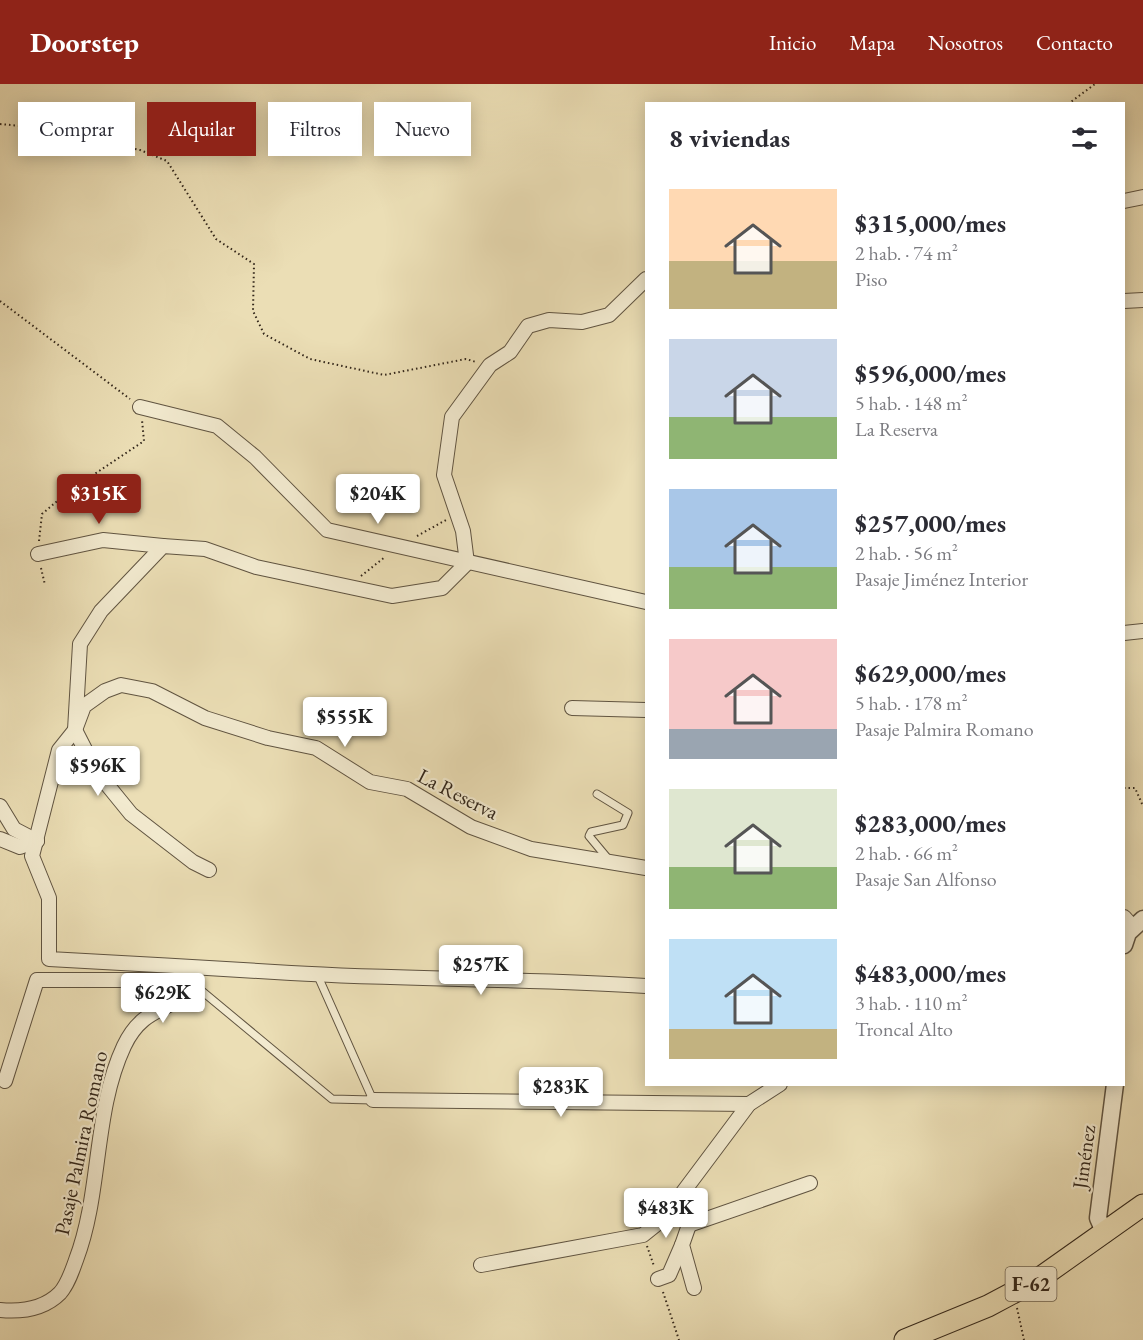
<!DOCTYPE html>
<html lang="es">
<head>
<meta charset="utf-8">
<style>
	body { margin:0; font-family:"EB Garamond",serif; background:#f7f7f7; color:#2b2b33; height:100vh; display:flex; flex-direction:column; font-size:22px; white-space:nowrap }
	* { box-sizing:border-box; margin:0 }
	p { font-size:20px; color:#7c7c81 }
	.icon { flex:none; width:33px; height:33px; fill:none; stroke:currentColor; stroke-width:2; stroke-linecap:round; stroke-linejoin:round }
	.map { position:relative; flex:1; overflow:hidden }
	.sheet { position:absolute; left:645px; top:18px; width:480px; height:984px; display:flex; flex-direction:column; background:#fff; border-radius:0px; box-shadow:0 3px 15px #0003 }
	.sheet>* { flex:none }
	.top-card { position:absolute; left:18px; top:18px; width:537px; height:54px; display:flex; gap:12px }
	.price { position:absolute; translate:-50% -51px; padding:0 14px; border-radius:6px; background:#fff; color:#222; font-size:20px; line-height:39px; filter:drop-shadow(0 2px 3px #0008) }
	.price::after { content:''; position:absolute; left:50%; top:36px; width:18px; height:14px; margin-left:-9px; background:inherit; clip-path:polygon(0 0,100% 0,50% 100%) }
	.price.current { background:#8f2418; color:#fff }
	ul { padding:0; list-style:none }
	li { display:flex; align-items:center; gap:18px; height:150px; padding:0 24px }
	li span { display:grid; place-items:center; flex:none; width:168px; height:120px; border-radius:0px; color:#555 }
	li>.icon { margin-inline-start:auto }
	span .icon { width:72px; height:72px; fill:#fffc; stroke-width:1 }
	li b { font-size:26px }
	h2 { display:flex; justify-content:space-between; align-items:center; height:72px; padding:0 24px; font-size:26px }
	.chip { padding:0 21px; border-radius:0px; background:#fff; box-shadow:0 3px 15px #0003; font-size:21px; line-height:54px }
	.chip.current { background:#8f2418; color:#fff }
	header { display:flex; align-items:center; gap:36px; box-sizing:border-box; height:84px; padding:0 30px; background:#8f2418; color:#fff }
	header strong { font-size:28px }
	nav { display:flex; gap:33px; margin-inline-start:auto; font-size:21px }
	.map>svg:first-child { display:block }
	.lines { fill:none; stroke-linecap:round; stroke-linejoin:round }
	.service-casing { stroke:#605441; stroke-width:9 }
	.minor-casing { stroke:#605441; stroke-width:16 }
	.tertiary-casing { stroke:#605441; stroke-width:19 }
	.primary-casing { stroke:#32261a; stroke-width:23 }
	.path { stroke:#32261a; stroke-width:2; stroke-dasharray:1.5 3; stroke-linecap:butt }
	.service { stroke:#f2eacf; stroke-width:7 }
	.minor { stroke:#f2eacf; stroke-width:14 }
	.tertiary { stroke:#f2eacf; stroke-width:16 }
	.primary { stroke:#ebdeb5; stroke-width:21 }
	.labels { text-anchor:middle; stroke-width:4.5; stroke-linejoin:round; paint-order:stroke }
	.shield { fill:#f2eacf; stroke:#6c6150; stroke-width:1.5 }
	.shield-label { font-size:20px; font-weight:bold; fill:#32261a }
	.street-label { font-size:21px; fill:#32261a; stroke:#f2eacf }
</style>
</head>
<body>
<header>
<strong>Doorstep</strong>
<nav><a>Inicio</a><a>Mapa</a><a>Nosotros</a><a>Contacto</a></nav>
</header>
<div class="map">
<svg width="1143" height="1256" viewBox="0 0 1143 1256">
	<rect width="100%" height="100%" fill="#ebdeb5"/>
	<filter id="stains"><feTurbulence type="fractalNoise" baseFrequency=".00333" numOctaves="4"/><feColorMatrix values="0 0 0 0 .2 0 0 0 0 .09 0 0 0 0 .02 0 0 0 .5 -.17"/></filter>
	<radialGradient id="worn" r=".72"><stop offset=".6" stop-color="#630" stop-opacity="0"/><stop offset="1" stop-color="#630" stop-opacity=".3"/></radialGradient>
	<g class="lines">
		<g class="service-casing">
			<g id="service">
				<polyline points="597,710 628,729 623,741 591,748 589,752 609,776"/>
				<polyline points="197,903 332,1015 373,1016 317,890"/>
			</g>
		</g>
		<g class="minor-casing">
			<g id="minor">
				<polyline points="1124,117 1143,113"/>
				<polyline points="1124,217 1143,216"/>
				<polyline points="140,323 217,342 255,373 327,446 646,518"/>
				<polyline points="38,470 103,456 163,462"/>
				<polyline points="1124,549 1143,547"/>
				<polyline points="572,624 646,626"/>
				<polyline points="0,722 14,745 37,757"/>
				<polyline points="0,755 20,763 37,757"/>
				<path d="M646 784 531 765 471 743 407 705 370 698 316 664 268 654 205 634 152 607 121 601 105 607 84 622 75 646 59 666 32 772 49 814V875C130 879 210 884 291 889 409 896 528 894 646 902"/>
				<polyline points="209,786 193,778 131,730 96,687 75,646 80,560 101,527 163,462 205,465 256,483 392,512 442,504 467,479 463,447 444,391 452,333 490,281 510,268 528,242 549,236 582,238 609,231 646,195"/>
				<polyline points="1124,833 1133,843"/>
				<polyline points="373,1016 749,1020"/>
				<polyline points="677,1116 689,1141 810,1099"/>
				<polyline points="689,1141 682,1161 694,1204"/>
				<polyline points="481,1181 643,1151 663,1135 749,1020 780,1000"/>
				<polyline points="658,1195 669,1191 682,1161"/>
				<path d="M0 1226C21 1228 44 1225 60 1209 68 1200 72 1187 76 1176 102 1108 93 1028 124 962 143 922 169 928 197 903L167 896H37L5 997"/>
			</g>
		</g>
		<g class="tertiary-casing">
			<g id="tertiary">
				<polyline points="1124,861 1128,849 1143,835"/>
				<polyline points="1105,1150 1098,1134 1115,1000"/>
			</g>
		</g>
		<g class="primary-casing">
			<polyline id="primary" points="905,1256 988,1222 1037,1196 1143,1121"/>
		</g>
		<g class="path">
			<polyline points="1068,20 1095,0"/>
			<polyline points="0,40 32,43 53,59 68,51 140,66 167,77 216,155 254,180 253,227 264,250 310,275 384,291 466,275 476,278"/>
			<polyline points="0,217 130,315"/>
			<polyline points="417,452 446,436"/>
			<polyline points="39,457 42,430 69,407 144,357 142,336"/>
			<polyline points="41,484 45,501"/>
			<polyline points="361,492 385,473"/>
			<polyline points="1124,704 1135,704 1143,722"/>
			<polyline points="647,1162 654,1182"/>
			<polyline points="663,1208 679,1256"/>
			<polyline points="1017,1224 1024,1256"/>
		</g>
		<use href="#service" class="service"/>
		<use href="#minor" class="minor"/>
		<use href="#tertiary" class="tertiary"/>
		<use href="#primary" class="primary"/>
	</g>
	<g class="labels">
		<rect class="shield" x="1005.5" y="1183" width="51" height="34" rx="4.5"/>
		<g class="shield-label">
			<text x="1031" y="1207">F-62</text>
		</g>
		<g class="street-label">
			<text transform="translate(458 710) rotate(27)" y="7">La Reserva</text>
			<text transform="translate(81 1059) rotate(-78)" y="7">Pasaje Palmira Romano</text>
			<text transform="translate(1084 1073) rotate(-82)" y="7">Jiménez</text>
		</g>
	</g>
	<rect width="100%" height="100%" filter="url(#stains)"/>
	<rect width="100%" height="100%" fill="url(#worn)"/>
</svg>
<b class="price current" style="left:99px;top:441px">$315K</b>
<b class="price" style="left:378px;top:441px">$204K</b>
<b class="price" style="left:345px;top:664px">$555K</b>
<b class="price" style="left:98px;top:713px">$596K</b>
<b class="price" style="left:481px;top:912px">$257K</b>
<b class="price" style="left:163px;top:940px">$629K</b>
<b class="price" style="left:561px;top:1034px">$283K</b>
<b class="price" style="left:666px;top:1155px">$483K</b>
<div class="top-card">
<a class="chip">Comprar</a>
<a class="chip current">Alquilar</a>
<a class="chip">Filtros</a>
<a class="chip">Nuevo</a>
</div>
<section class="sheet">
<h2>8 viviendas<svg class="icon" aria-label="filters" viewBox="0 0 24 24"><path d="M4 7h16M4 17h16"/><circle cx="9" cy="7" r="2"/><circle cx="15" cy="17" r="2"/></svg></h2>
<ul>
<li><span style="background:linear-gradient(#ffd9b3 60%,#c2b280 0)"><svg class="icon" aria-label="home" viewBox="0 0 24 24"><path d="M3 11l9-7 9 7M6 9v11h12V9"/></svg></span><div><b>$315,000/mes</b><p>2 hab. · 74 m²</p><p>Piso</p></div></li>
<li><span style="background:linear-gradient(#c9d6e8 65%,#8fb573 0)"><svg class="icon" aria-label="home" viewBox="0 0 24 24"><path d="M3 11l9-7 9 7M6 9v11h12V9"/></svg></span><div><b>$596,000/mes</b><p>5 hab. · 148 m²</p><p>La Reserva</p></div></li>
<li><span style="background:linear-gradient(#a9c7e8 65%,#8fb573 0)"><svg class="icon" aria-label="home" viewBox="0 0 24 24"><path d="M3 11l9-7 9 7M6 9v11h12V9"/></svg></span><div><b>$257,000/mes</b><p>2 hab. · 56 m²</p><p>Pasaje Jiménez Interior</p></div></li>
<li><span style="background:linear-gradient(#f6c9c9 75%,#9aa5b1 0)"><svg class="icon" aria-label="home" viewBox="0 0 24 24"><path d="M3 11l9-7 9 7M6 9v11h12V9"/></svg></span><div><b>$629,000/mes</b><p>5 hab. · 178 m²</p><p>Pasaje Palmira Romano</p></div></li>
<li><span style="background:linear-gradient(#dfe7d0 65%,#8fb573 0)"><svg class="icon" aria-label="home" viewBox="0 0 24 24"><path d="M3 11l9-7 9 7M6 9v11h12V9"/></svg></span><div><b>$283,000/mes</b><p>2 hab. · 66 m²</p><p>Pasaje San Alfonso</p></div></li>
<li><span style="background:linear-gradient(#bfe0f5 75%,#c2b280 0)"><svg class="icon" aria-label="home" viewBox="0 0 24 24"><path d="M3 11l9-7 9 7M6 9v11h12V9"/></svg></span><div><b>$483,000/mes</b><p>3 hab. · 110 m²</p><p>Troncal Alto</p></div></li>
</ul>
</section>
</div>
</body>
</html>
